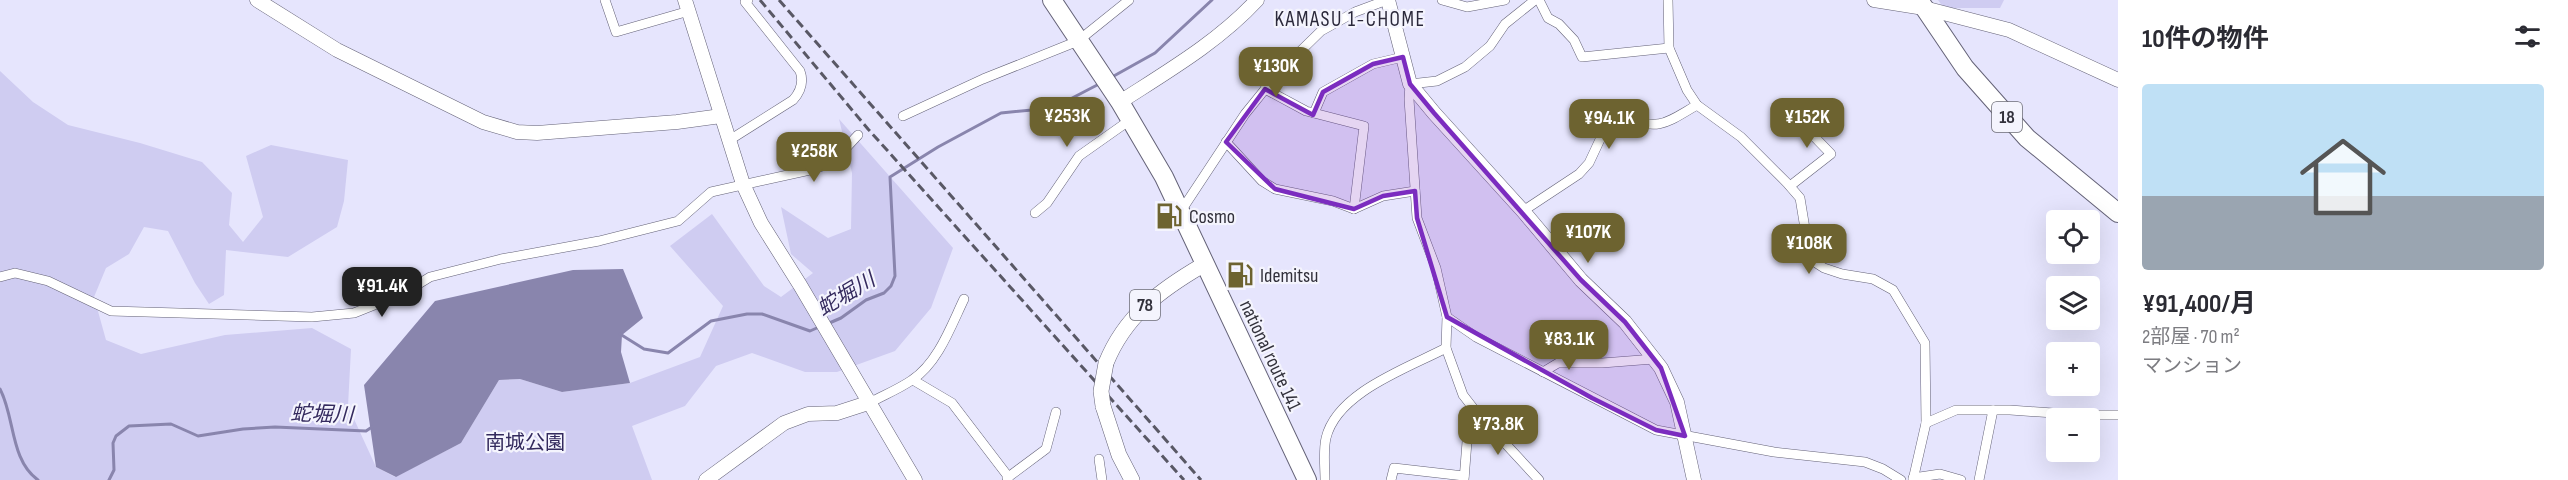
<!DOCTYPE html>
<html lang="ja">
<head>
<meta charset="utf-8">
<style>
	body { margin:0; font-family:"Sofia Sans Condensed","Noto Sans JP",sans-serif; background:#f2f2f3; color:#2b2b33; height:100vh; display:flex; flex-direction:column; font-size:22px; white-space:nowrap }
	* { box-sizing:border-box; margin:0 }
	p { font-size:20px; color:#7c7c81 }
	.icon { flex:none; width:33px; height:33px; fill:none; stroke:currentColor; stroke-width:2; stroke-linecap:round; stroke-linejoin:round }
	.map { position:relative; flex:1; overflow:hidden }
	.drawer { display:flex; flex-direction:column; background:#fff; width:450px }
	.drawer>* { flex:none }
	.tools { position:absolute; left:2046px; top:210px; display:grid; gap:12px }
	.tools a { display:grid; place-items:center; width:54px; height:54px; border-radius:6px; background:#fff; box-shadow:0 6px 24px #0002; font-size:30px }
	.price { position:absolute; translate:-50% -51px; padding:0 14px; border-radius:12px; background:#6d6330; color:#fff; font-size:20px; line-height:39px; filter:drop-shadow(0 2px 3px #0008) }
	.price::after { content:''; position:absolute; left:50%; top:36px; width:18px; height:14px; margin-left:-9px; background:inherit; clip-path:polygon(0 0,100% 0,50% 100%) }
	.price.current { background:#222; color:#fff }
	ul { padding:0; list-style:none }
	li { display:grid; align-content:center; gap:12px; height:318px; padding:0 24px }
	li span { display:grid; place-items:center; height:186px; border-radius:6px; color:#555 }
	li>.icon { margin-inline-start:auto }
	span .icon { width:108px; height:108px; fill:#fffc; stroke-width:1 }
	li b { font-size:26px }
	h2 { display:flex; justify-content:space-between; align-items:center; height:72px; padding:0 24px; font-size:26px }
	main { display:flex; flex:1; min-height:0 }
	.map>svg:first-child { display:block }
	.green { fill:#cfccf1 }
	.water { fill:#8985ad }
	.lines { fill:none; stroke-linecap:round; stroke-linejoin:round }
	.stream { stroke:#8985ad; stroke-width:3 }
	.street-casing { stroke:#646277; stroke-width:10 }
	.secondary-casing { stroke:#646277; stroke-width:15 }
	.primary-casing { stroke:#646277; stroke-width:16 }
	.highway-casing { stroke:#646277; stroke-width:20 }
	.street { stroke:#fff; stroke-width:9 }
	.secondary { stroke:#fff; stroke-width:14 }
	.primary { stroke:#fff; stroke-width:15 }
	.highway { stroke:#fff; stroke-width:18 }
	.rail { stroke:#595865; stroke-width:3; stroke-dasharray:9 4.5; stroke-linecap:butt }
	.primary-bridge-casing { stroke:#646277; stroke-width:16; stroke-linecap:butt }
	.primary-bridge { stroke:#fff; stroke-width:15 }
	.marked { fill:#7b2cbf; fill-opacity:0.2; stroke:#7b2cbf; stroke-width:4.5; stroke-linejoin:round }
	.labels { text-anchor:middle; stroke-width:4.5; stroke-linejoin:round; paint-order:stroke }
	.shield { fill:#f4f4fd; stroke:#6c6c75; stroke-width:1.5 }
	.shield-label { font-size:18px; font-weight:bold; fill:#32313b }
	.poi-label { font-size:20px; fill:#32313b; stroke:#f4f4fd; text-anchor:start }
	.street-label { font-size:20px; fill:#32313b; stroke:#f4f4fd }
	.park-label { font-size:20px; fill:#332a5d; stroke:#f4f4fd }
	.neighbourhood-label { font-size:21px; letter-spacing:1.5px; fill:#2b293b; stroke:#f4f4fd }
	.water-label { font-size:21px; font-style:italic; fill:#342a5e; stroke:#f4f4fd }
</style>
</head>
<body>
<main>
<div class="map">
<svg width="2118" height="480" viewBox="0 0 2118 480">
	<rect width="100%" height="100%" fill="#e6e5fd"/>
	<g class="green">
		<polygon points="1938,0 2004,0 2000,8 1944,8"/>
		<polygon points="0,71 33,102 68,125 140,143 202,162 232,193 229,225 243,242 263,217 246,156 271,145 348,160 344,201 337,227 288,257 226,250 224,295 209,304 195,283 168,231 144,227 129,254 106,268 94,297 106,340 141,354 225,335 312,328 351,349 348,406 376,467 395,477 461,443 499,380 520,379 562,392 630,383 700,357 723,306 670,246 712,214 764,286 781,297 813,273 791,254 781,207 828,238 851,229 852,173 839,119 953,248 931,308 895,351 837,372 805,372 752,353 716,366 685,406 632,426 652,480 0,480"/>
	</g>
	<polygon class="water" points="623,269 643,318 622,335 621,352 630,383 562,392 520,379 499,380 461,443 396,477 376,467 364,385 435,301 573,270"/>
	<g class="lines">
		<g class="stream">
			<polyline points="1112,77 1155,53 1212,0"/>
			<polyline points="827,324 841,318 866,300 884,293 891,286 895,276 890,177 938,147 1001,113 1053,108 1101,83"/>
			<polyline points="620,334 644,349 668,353 711,321 747,314 762,314 810,331 819,327"/>
			<path d="M0 389C15 417 10 460 38 480"/>
			<polyline points="109,480 114,470 113,443 116,436 129,426 171,424 198,436 243,429 275,427 366,431 372,427"/>
		</g>
		<g class="street-casing">
			<g id="street">
				<polyline points="605,0 616,32 689,11"/>
				<polyline points="1442,0 1467,7 1505,0"/>
				<polyline points="1535,0 1505,24 1490,46 1465,67 1437,81 1410,84 1409,99 1417,218 1436,268 1447,317 1446,348 1463,395 1477,413 1539,480"/>
				<polyline points="1539,0 1548,18 1559,24 1574,40 1582,57 1669,48"/>
				<polyline points="1668,0 1669,48 1687,90 1697,105 1741,137 1787,183 1800,198 1810,259 1824,268 1842,274 1873,279 1893,290 1925,343 1926,423 1913,480"/>
				<polyline points="1314,113 1323,92 1373,64 1403,57"/>
				<polyline points="903,116 983,79 1078,41 1129,0"/>
				<path d="M728 141 793 100C801 91 804 82 800 71L745 2 748 0"/>
				<polyline points="1226,142 1262,181 1275,189 1333,201 1354,209 1364,126 1306,111 1265,89"/>
				<polyline points="1790,186 1831,154 1803,125"/>
				<polyline points="1354,209 1383,196 1415,191"/>
				<polyline points="1181,211 1245,114 1279,72 1321,31 1355,12 1387,0"/>
				<path d="M1523 211 1579 174 1589 163 1604 131 1624 120C1663 129 1664 124 1697 105"/>
				<polyline points="1035,213 1047,203 1079,156 1130,120"/>
				<polyline points="0,277 15,273 48,281 111,311 312,317 354,313 404,293 430,277 501,259 599,241 678,221 711,192 810,170 832,163 858,135"/>
				<polyline points="1447,317 1476,337 1656,430 1774,452 1865,462 1883,469 1901,480"/>
				<polyline points="1543,372 1558,363 1602,363 1654,359"/>
				<polyline points="913,380 952,403 1007,475 1008,480"/>
				<path d="M871 402C884 395 899 389 912 380 938 363 951 326 964 299"/>
				<polyline points="1926,423 1956,410 2010,410 2082,415 2118,415"/>
				<polyline points="1099,459 1102,480"/>
				<polyline points="1007,478 1046,449 1056,412"/>
				<polyline points="1913,478 1940,474 1961,480"/>
				<path d="M1325 480C1325 467 1323 451 1326 438 1337 392 1408 368 1446 348"/>
				<polyline points="1391,480 1394,468 1464,476"/>
				<polyline points="1464,480 1468,429 1477,413"/>
				<polyline points="1979,480 1993,410"/>
			</g>
		</g>
		<g class="secondary-casing">
			<g id="secondary">
				<polyline points="257,0 337,50 483,122 517,132 537,133 677,122 721,116"/>
				<polyline points="685,0 743,184 761,223 800,285 915,480"/>
				<polyline points="1388,0 1410,84 1434,113 1523,211 1581,280 1625,322 1661,368 1677,402 1694,480"/>
				<polyline points="1874,0 1924,8 2009,30 2118,80"/>
				<path d="M1120 102C1168 71 1218 42 1257 0"/>
				<polyline points="706,480 784,423 808,414 837,413 871,402"/>
			</g>
		</g>
		<g class="primary-casing">
			<g id="primary">
				<path d="M1106 363C1125 316 1160 290 1203 265"/>
				<polyline points="1103,406 1119,455 1132,480"/>
			</g>
		</g>
		<g class="highway-casing">
			<g id="highway">
				<polyline points="1052,0 1120,102 1164,177 1307,480"/>
				<polyline points="1919,0 1965,68 2027,138 2118,213"/>
			</g>
		</g>
		<use href="#street" class="street"/>
		<use href="#secondary" class="secondary"/>
		<use href="#primary" class="primary"/>
		<use href="#highway" class="highway"/>
		<g class="rail">
			<polyline points="760,0 868,129 1184,480"/>
			<polyline points="779,0 1201,480"/>
		</g>
		<g class="primary-bridge-casing">
			<polyline id="primary-bridge" points="1103,406 1101,391 1106,363"/>
		</g>
		<use href="#primary-bridge" class="primary-bridge"/>
	</g>
	<path class="marked" d="M1403 57 1410 84 1434 113 1581 280 1625 322 1661 368 1685 436 1656 430 1592 398 1447 317 1417 218 1415 191 1383 196 1354 209 1275 189 1226 142 1265 89 1313 115 1323 92 1373 64Z"/>
	<defs>
		<g id="fuel-bare" transform="scale(2.07)"><path d="M-5.5-6h7V0h2V4h1.3V-2.5L3-4.5l.8-.8L6-3V5H2.5V1h-1V6h-7ZM-4.2-4.7v3.2H.2V-4.7Z" fill="#6d6330" stroke="#f4f4fd" stroke-width="2.5" paint-order="stroke"/></g>
	</defs>
	<g fill-rule="evenodd">
		<use href="#fuel-bare" x="1169" y="216"/>
		<use href="#fuel-bare" x="1240" y="275"/>
	</g>
	<g class="labels">
		<g class="shield">
			<rect x="1992" y="102" width="30" height="30" rx="4.5"/>
			<rect x="1130" y="290" width="30" height="30" rx="4.5"/>
		</g>
		<g class="shield-label">
			<text x="2007" y="123">18</text>
			<text x="1145" y="311">78</text>
		</g>
		<g class="poi-label">
			<text x="1189" y="223">Cosmo</text>
			<text x="1260" y="282">Idemitsu</text>
		</g>
		<g class="street-label">
			<text transform="translate(1271 355) rotate(65)" y="7">national route 141</text>
		</g>
		<g class="park-label">
			<text x="525" y="449">南城公園</text>
		</g>
		<g class="neighbourhood-label">
			<text x="1350" y="26">KAMASU 1-CHOME</text>
		</g>
		<g class="water-label">
			<text transform="translate(846 294) rotate(-31)" y="7">蛇堀川</text>
			<text transform="translate(322 414) rotate(2)" y="7">蛇堀川</text>
		</g>
	</g>
</svg>
<div class="tools">
<a><svg class="icon" aria-label="locate" viewBox="0 0 24 24"><circle cx="12" cy="12" r="6"/><path d="M12 2v4M12 18v4M2 12h4M18 12h4"/></svg></a>
<a><svg class="icon" aria-label="layers" viewBox="0 0 24 24"><path d="M12 4l9 5-9 5-9-5zM3 14l9 5 9-5"/></svg></a>
<a>+</a>
<a>−</a>
</div>
<b class="price" style="left:1276px;top:98px">¥130K</b>
<b class="price" style="left:1067px;top:148px">¥253K</b>
<b class="price" style="left:1807px;top:149px">¥152K</b>
<b class="price" style="left:1609px;top:150px">¥94.1K</b>
<b class="price" style="left:814px;top:183px">¥258K</b>
<b class="price" style="left:1588px;top:264px">¥107K</b>
<b class="price" style="left:1809px;top:275px">¥108K</b>
<b class="price current" style="left:382px;top:318px">¥91.4K</b>
<b class="price" style="left:1569px;top:371px">¥83.1K</b>
<b class="price" style="left:1498px;top:456px">¥73.8K</b>
</div>
<section class="drawer">
<h2>10件の物件<svg class="icon" aria-label="filters" viewBox="0 0 24 24"><path d="M4 7h16M4 17h16"/><circle cx="9" cy="7" r="2"/><circle cx="15" cy="17" r="2"/></svg></h2>
<ul>
<li><span style="background:linear-gradient(#bfe0f5 60%,#9aa5b1 0)"><svg class="icon" aria-label="home" viewBox="0 0 24 24"><path d="M3 11l9-7 9 7M6 9v11h12V9"/></svg></span><div><b>¥91,400/月</b><p>2部屋 · 70 m²</p><p>マンション</p></div></li>
</ul>
</section>
</main>
</body>
</html>
